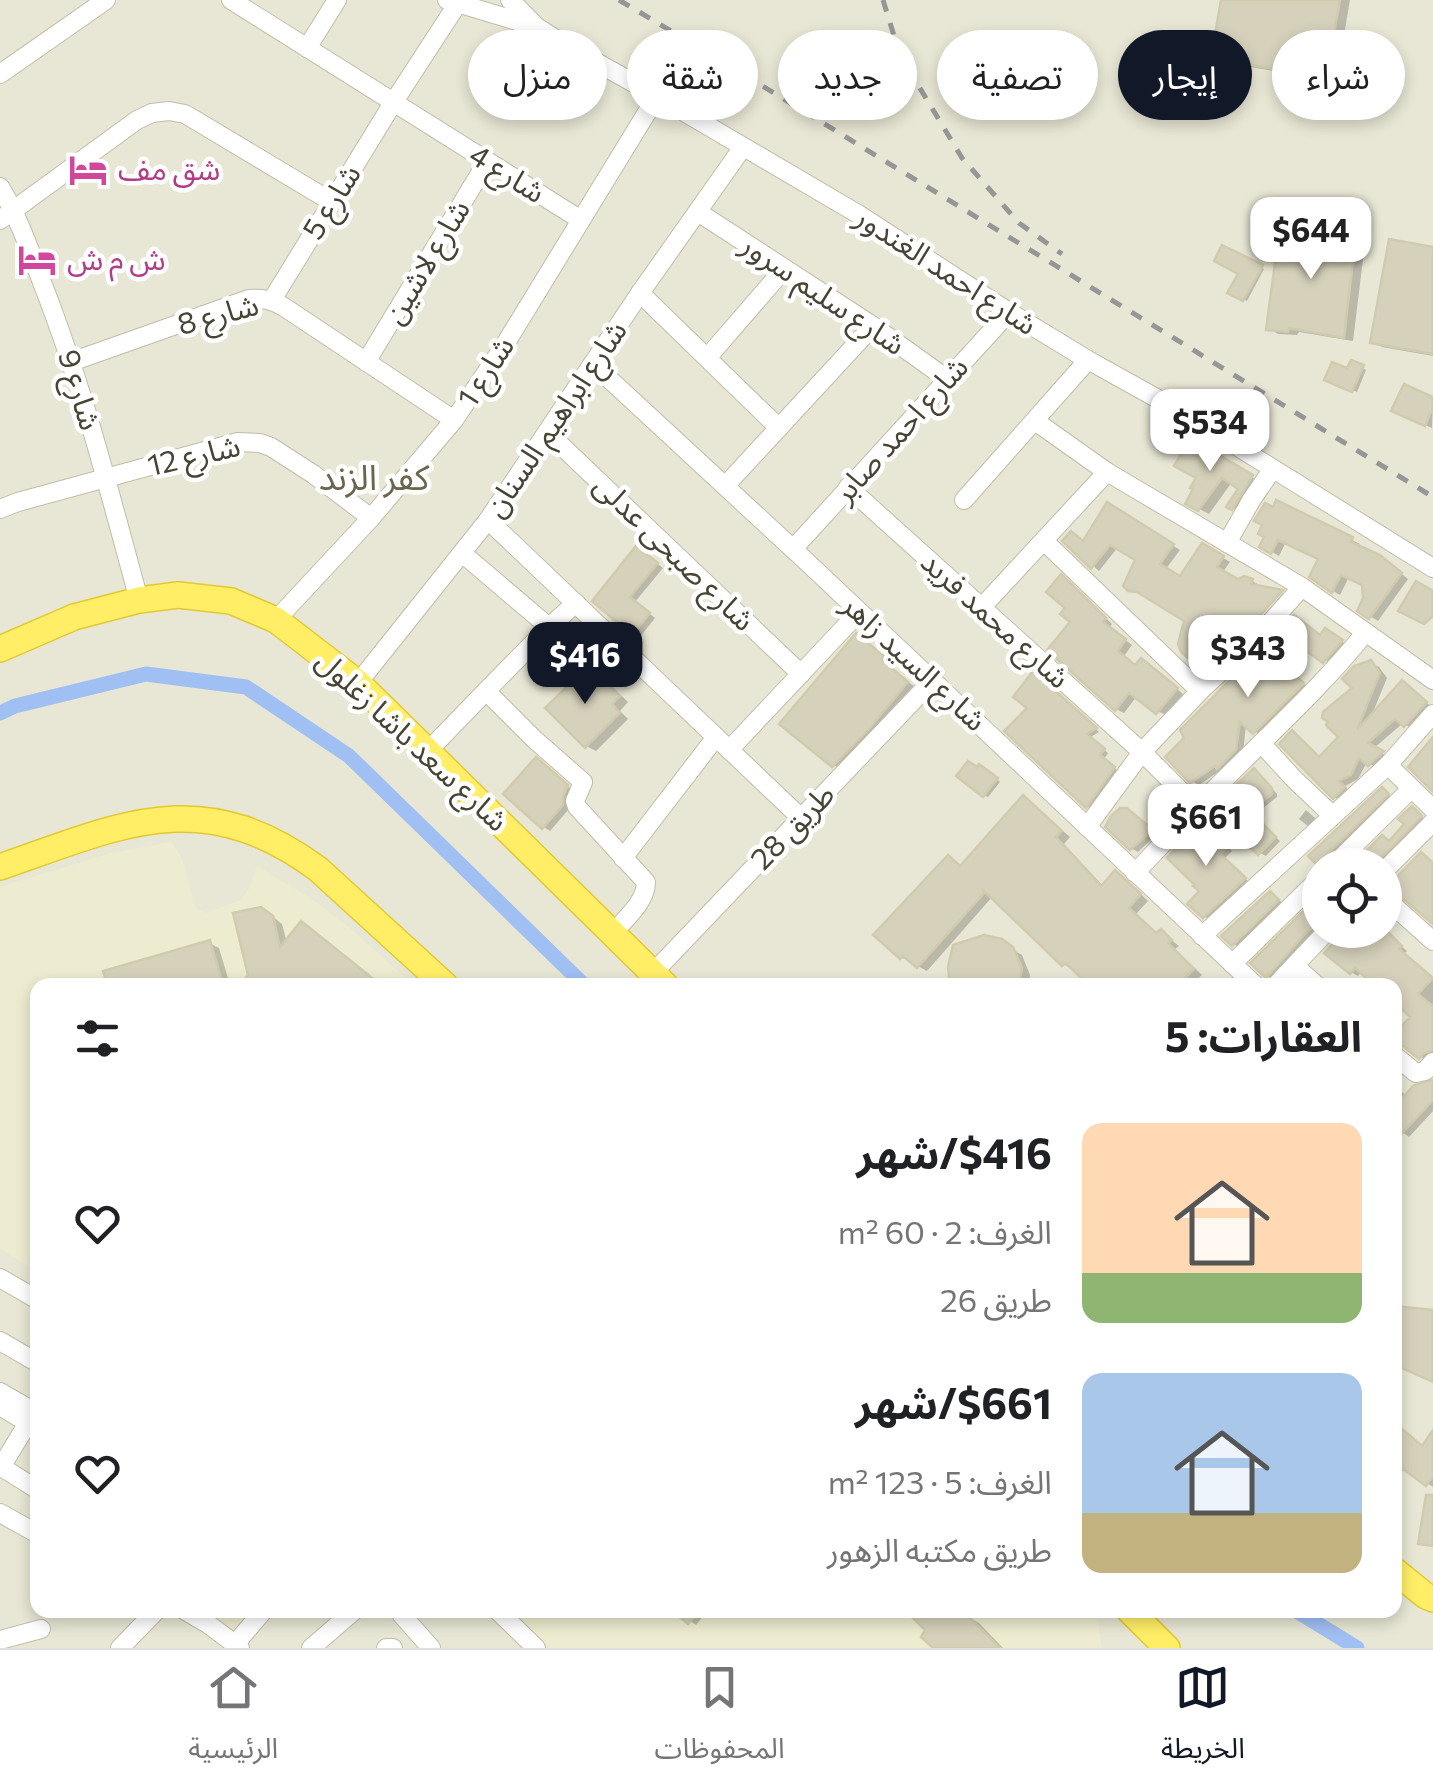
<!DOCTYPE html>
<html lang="ar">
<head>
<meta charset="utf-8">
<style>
	body { margin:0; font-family:Commissioner,"Noto Sans Arabic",sans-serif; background:#f6f6f6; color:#202124; direction:rtl; height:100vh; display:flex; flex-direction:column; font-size:38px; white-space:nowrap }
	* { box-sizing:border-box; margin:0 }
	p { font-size:32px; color:#757577 }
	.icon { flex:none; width:55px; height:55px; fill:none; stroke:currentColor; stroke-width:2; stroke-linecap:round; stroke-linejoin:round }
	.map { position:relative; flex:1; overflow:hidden; direction:ltr }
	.sheet { position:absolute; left:30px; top:978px; width:1372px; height:640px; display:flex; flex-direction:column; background:#fff; border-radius:20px; box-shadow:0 5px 15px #0003; direction:rtl }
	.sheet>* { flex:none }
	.banner { position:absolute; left:30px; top:30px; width:1375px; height:90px; direction:rtl; display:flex; gap:20px }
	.tools { position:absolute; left:1302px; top:848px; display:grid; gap:20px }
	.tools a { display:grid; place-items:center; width:100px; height:100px; border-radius:50%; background:#fff; box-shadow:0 5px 15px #0003; font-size:50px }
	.price { position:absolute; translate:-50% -85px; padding:0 22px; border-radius:20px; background:#fff; color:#222; font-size:32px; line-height:65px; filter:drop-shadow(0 2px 5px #0008) }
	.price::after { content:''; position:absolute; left:50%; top:60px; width:30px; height:22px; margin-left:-15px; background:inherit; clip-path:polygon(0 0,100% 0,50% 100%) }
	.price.current { background:#111827; color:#fff }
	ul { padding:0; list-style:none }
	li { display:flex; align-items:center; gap:30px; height:250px; padding:0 40px }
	li span { display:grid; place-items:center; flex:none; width:280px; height:200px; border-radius:20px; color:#555 }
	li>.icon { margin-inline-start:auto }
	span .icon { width:120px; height:120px; fill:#fffc; stroke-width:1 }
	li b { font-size:42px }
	h2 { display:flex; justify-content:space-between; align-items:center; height:120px; padding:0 40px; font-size:42px }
	.tag { padding:0 35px; border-radius:45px; background:#fff; box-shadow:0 5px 15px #0003; font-size:35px; line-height:90px }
	.tag.current { background:#111827; color:#fff }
	.dock { display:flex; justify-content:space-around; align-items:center; height:140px; border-top:2px solid #e0e0e0; background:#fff; font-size:28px; color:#757577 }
	.dock a { display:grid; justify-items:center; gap:5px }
	.dock .current { color:#111827 }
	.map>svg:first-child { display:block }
	.residential { fill:#e8e6d4; fill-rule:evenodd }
	.education { fill:#edecd0 }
	.shadow { fill:#0003 }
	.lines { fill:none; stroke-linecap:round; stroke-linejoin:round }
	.canal { stroke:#a0bff3; stroke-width:15 }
	.building { fill:#d6d1bb; stroke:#d1cbae; stroke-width:2.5 }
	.minor-casing { stroke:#c0bda8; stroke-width:20 }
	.highway-casing { stroke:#e3c931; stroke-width:28 }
	.minor { stroke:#fff; stroke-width:18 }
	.highway { stroke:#fe6; stroke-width:25 }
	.rail { stroke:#969696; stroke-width:5; stroke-dasharray:12 12; stroke-linecap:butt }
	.labels { text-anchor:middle; stroke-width:9; stroke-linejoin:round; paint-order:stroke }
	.hotel-label { font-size:30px; fill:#b23c85; stroke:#fff; text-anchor:start }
	.street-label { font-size:30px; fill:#474435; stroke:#fff }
	.quarter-label { font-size:35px; fill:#6a654c; stroke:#fff }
</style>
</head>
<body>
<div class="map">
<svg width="1433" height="1648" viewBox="0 0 1433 1648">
	<rect width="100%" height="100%" fill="#f4f3e6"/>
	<path class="residential" d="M0 0H1433V1648H0ZM1320 865H1385V930H1320ZM38 985H1395V1610H38Z"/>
	<g class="education">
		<polygon points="172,842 182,859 196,908 205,913 241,900 250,887 257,866 312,899 345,924 414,985 38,985 37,1271 0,1249 0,887 111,853"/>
		<polygon points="195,1610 260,1610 238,1637"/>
		<polygon points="510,1610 1096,1610 1102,1648 549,1648"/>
	</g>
	<g class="shadow">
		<polygon points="1224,0 1350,0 1336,82 1223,62 1214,56"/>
		<polygon points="1356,238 1365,243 1353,341 1299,332 1297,335 1278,334 1269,328"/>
		<polygon points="1223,249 1264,269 1247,301 1231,292 1241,273"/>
		<polygon points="1433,250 1433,356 1382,347 1373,341"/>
		<polygon points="1352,363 1366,370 1357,392 1327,379 1348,372"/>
		<polygon points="1433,399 1432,428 1401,414"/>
		<polygon points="1236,467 1236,469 1261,482 1242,513 1230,506 1241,488 1232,482 1209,514 1188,503"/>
		<polygon points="1277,503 1352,540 1360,544 1358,548 1388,563 1408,579 1378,621 1360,610 1366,598 1364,584 1349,577 1340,595 1333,591 1321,559 1286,542 1279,556 1262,546"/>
		<polygon points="1108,506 1180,550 1165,570 1181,580 1203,546 1230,562 1222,573 1238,582 1252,581 1259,585 1235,640 1239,643 1283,593 1288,596 1221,664 1208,669 1200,665 1187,619 1147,595 1129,589 1139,560 1118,547 1099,571 1066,541 1084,543"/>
		<polygon points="644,553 663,568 635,602 655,618 640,637 595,601"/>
		<polygon points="1068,582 1112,624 1109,628 1132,645 1124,656 1136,667 1149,665 1183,694 1166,715 1155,710 1137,696 1124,713 1116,709 1074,622 1069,608"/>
		<polygon points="1294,618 1321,638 1333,635 1348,646 1331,664 1308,649 1290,671 1309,688 1261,736 1246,724 1243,754 1225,771 1221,770 1199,785 1192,781 1238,681"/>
		<polygon points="866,642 892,664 890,667 916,688 843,771 834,765"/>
		<polygon points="1371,663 1379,667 1387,678 1371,717 1403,683 1433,708 1413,729 1403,723 1373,749 1389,757 1377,768 1367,762 1358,779 1345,786 1351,793 1342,801 1334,797 1293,733 1300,738 1321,758 1342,737 1355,688"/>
		<polygon points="590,669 599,674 628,702 620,711 628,719 596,751 586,746"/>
		<polygon points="1039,677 1099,732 1089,738 1108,753 1104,759 1119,772 1092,809 1087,806 1030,708"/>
		<polygon points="543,764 573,791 569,809 550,831 544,827"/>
		<polygon points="984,769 1000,782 988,797 984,795 978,770"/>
		<polygon points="1260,774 1277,794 1277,797 1254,815 1280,841 1266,856 1260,853 1244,828 1244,817"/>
		<polygon points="1382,790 1393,798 1330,865 1321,865 1311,856"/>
		<polygon points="1032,804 1070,837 1064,844 1104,887 1116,874 1125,879 1148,901 1136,914 1158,934 1161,932 1179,946 1175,949 1202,975 1191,985 1091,985 1064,964 993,896 927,971 901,957 962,868"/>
		<polygon points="1306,810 1316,819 1308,826 1299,819"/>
		<polygon points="1416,811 1424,819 1379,865 1370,865"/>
		<polygon points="1134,815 1157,834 1138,852 1131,848"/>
		<polygon points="1211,829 1232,851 1224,859 1250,883 1210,920 1204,916 1202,891"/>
		<polygon points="1320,897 1320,930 1274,980 1267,976"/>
		<polygon points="1277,898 1284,905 1240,948 1234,944"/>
		<polygon points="271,915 282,924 287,943 380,985 243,985 251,976"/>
		<polygon points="1343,930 1375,930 1385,938 1389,935 1407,951 1404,954 1433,978 1433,1056 1427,1061 1409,1048 1395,1043 1395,1037 1413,1017 1395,998 1395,985 1377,985 1362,971 1358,976 1351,972"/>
		<polygon points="993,939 1022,955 1030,975 1029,985 953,985"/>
		<polygon points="209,943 219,948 230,985 109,985"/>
		<polygon points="1433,1083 1433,1111 1409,1137 1395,1127 1395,1085 1407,1097"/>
		<polygon points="1395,1424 1423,1448 1433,1435 1433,1487 1405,1468 1399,1475 1395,1473"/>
		<polygon points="675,1610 708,1610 696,1625"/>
		<polygon points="919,1610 955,1610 961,1616 964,1615 979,1623 1003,1648 936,1648"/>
	</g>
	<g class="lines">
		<g class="canal">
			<polyline points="0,713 15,706 146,674 246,687 349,756 584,985"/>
			<polyline points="1295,1610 1357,1648"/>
		</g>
	</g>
	<g class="building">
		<polygon points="1221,0 1340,0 1326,78 1211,58"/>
		<polygon points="1280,226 1356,235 1344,338 1289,328 1288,332 1266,330"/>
		<polygon points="1389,239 1433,247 1433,354 1370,343"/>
		<polygon points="1222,245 1263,265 1243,301 1227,293 1238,274 1214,261"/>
		<polygon points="1351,360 1364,365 1352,392 1324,380 1332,362 1347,368"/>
		<polygon points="1404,384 1433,397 1433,407 1425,426 1391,411"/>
		<polygon points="1190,438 1253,475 1232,510 1226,507 1238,489 1222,478 1198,511 1185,504 1193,489 1190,488 1196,478 1174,466"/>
		<polygon points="1276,500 1353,537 1351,542 1380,555 1402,573 1369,619 1357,611 1363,598 1362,585 1341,575 1332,593 1309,577 1318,559 1278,540 1271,554 1259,547 1264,537 1258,534 1262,525 1254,521 1265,503 1273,507"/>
		<polygon points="1107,502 1174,544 1160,564 1180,576 1202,543 1224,556 1217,567 1238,579 1244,576 1253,579 1251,584 1283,590 1245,632 1214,661 1199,667 1181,652 1178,644 1184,621 1137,592 1128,591 1123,586 1135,560 1110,545 1091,569 1062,541 1071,531 1083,541"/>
		<polygon points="636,546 658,563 630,597 650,613 632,635 592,601"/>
		<polygon points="1061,574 1106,618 1103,622 1126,639 1118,651 1135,665 1141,658 1178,688 1156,714 1129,693 1115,711 1047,650 1070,622 1060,614 1065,608 1046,592"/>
		<polygon points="1416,581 1433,591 1433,616 1424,624 1398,611"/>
		<polygon points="1294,615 1320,635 1325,628 1343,640 1323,663 1301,647 1285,666 1304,683 1253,734 1240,722 1236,750 1217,769 1215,766 1190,783 1165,757 1184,738 1180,730 1234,676 1237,678"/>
		<polygon points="856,633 885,657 882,660 908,682 870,728 832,767 779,724"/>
		<polygon points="1371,660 1380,673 1357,730 1402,680 1427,702 1404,727 1395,719 1368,743 1384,751 1368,766 1359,758 1351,775 1339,781 1345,787 1333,799 1279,744 1292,730 1319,757 1338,737 1326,725 1328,722 1322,718 1323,712 1352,688 1342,679 1354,666"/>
		<polygon points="589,665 620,696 612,704 620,713 585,748 545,708"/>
		<polygon points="1033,671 1097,728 1087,734 1105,749 1100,755 1115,767 1086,808 1004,731 1027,708 1013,697"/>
		<polygon points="1433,737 1433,792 1408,767"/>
		<polygon points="536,757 568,785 563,796 563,805 542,829 503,794"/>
		<polygon points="968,761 977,767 979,764 998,778 983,797 956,776"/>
		<polygon points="1254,768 1272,788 1272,794 1250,811 1276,837 1258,855 1235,833 1241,827 1232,818 1238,816 1220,802 1228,793 1234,792 1232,789"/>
		<polygon points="1382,787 1389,794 1325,856 1322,865 1317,865 1308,856"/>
		<polygon points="1023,795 1062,831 1056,837 1101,886 1115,870 1141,894 1129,908 1156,933 1161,929 1172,940 1168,943 1194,969 1178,985 1088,985 1066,963 1062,966 982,889 984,893 917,968 903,956 900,959 873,935 948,855 960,866"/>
		<polygon points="1412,806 1422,816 1374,865 1366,865 1358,859 1382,835 1389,841 1404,824 1398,819"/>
		<polygon points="1120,808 1127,808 1153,830 1130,850 1105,827 1111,816"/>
		<polygon points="1205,823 1228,846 1220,854 1246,878 1203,918 1187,904 1199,891 1193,886 1195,885 1167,858 1183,841 1185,843"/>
		<polygon points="1421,852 1433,863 1433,924 1388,886"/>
		<polygon points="1270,891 1279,900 1232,946 1221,936"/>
		<polygon points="1320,895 1320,921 1304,935 1266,978 1250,963"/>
		<polygon points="261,907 273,916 280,947 301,921 381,985 240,985 248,975 233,913"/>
		<polygon points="1340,930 1376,930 1384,936 1388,932 1402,946 1399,949 1433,978 1418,994 1433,1006 1433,1050 1424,1053 1419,1059 1403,1046 1395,1044 1395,1033 1410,1017 1395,1002 1395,985 1374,985 1355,968 1350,974 1324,953 1337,939"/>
		<polygon points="984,935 1002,939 1013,947 1022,968 1019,985 950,985 948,967 953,945"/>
		<polygon points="210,940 223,985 107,985 103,971"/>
		<polygon points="1433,1080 1433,1100 1395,1141 1395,1106 1414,1085"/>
		<polygon points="1395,1306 1433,1310 1433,1382 1395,1365"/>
		<polygon points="1395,1423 1422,1446 1433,1430 1433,1476 1426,1486 1395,1463"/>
		<polygon points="1426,1495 1433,1495 1433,1546 1418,1544"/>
		<polygon points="671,1610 699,1610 688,1624"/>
		<polygon points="905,1610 952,1610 956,1614 964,1612 1000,1648 933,1648 921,1637 925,1630"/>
	</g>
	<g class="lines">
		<g class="minor-casing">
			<g id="minor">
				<polyline points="231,0 581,220"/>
				<polyline points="447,0 537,27 560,42 657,96 858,214 1009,312 1088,360 1185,414 1433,568"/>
				<polyline points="510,0 533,23"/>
				<polyline points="307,48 337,0"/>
				<polyline points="0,74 106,0"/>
				<path d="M0 187C19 218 30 251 43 285 83 387 110 494 139 600"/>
				<polyline points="698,212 873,326 947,379"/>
				<polyline points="0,220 137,120 152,113 169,111 185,114 332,202"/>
				<polyline points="640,293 779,428"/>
				<polyline points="272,300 393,103 458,3"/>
				<polyline points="707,358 784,269"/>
				<path d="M71 362 249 299C263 298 272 300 284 307L454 420"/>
				<polyline points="366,362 487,162"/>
				<polyline points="593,364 807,562 1255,985"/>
				<polyline points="1035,421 1107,472 1302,587 1433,680"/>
				<polyline points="548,433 801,674"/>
				<polyline points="725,486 873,326"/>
				<path d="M848 487 1142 752 1191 801 1202 802C1256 746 1316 694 1365 633"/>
				<polyline points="964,500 1088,360"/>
				<polyline points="0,509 18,502 238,442 260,443 271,447 313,474 371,518"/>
				<polyline points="488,520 801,818"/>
				<polyline points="1044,541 1200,691"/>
				<polyline points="1227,543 1252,499 1272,470"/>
				<polyline points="793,549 1009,312"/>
				<polyline points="463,554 549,627"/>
				<path d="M576 603 549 627 486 691 534 739 583 782 575 801 577 807 646 882C646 902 625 919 612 934"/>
				<polyline points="981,608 1107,472"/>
				<polyline points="276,620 371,518 454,420 504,346 657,96"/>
				<polyline points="358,683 488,520 640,293 743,147"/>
				<polyline points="1261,743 1294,779 1332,815"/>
				<polyline points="729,750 859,612"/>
				<polyline points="428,751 486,691"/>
				<polyline points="1388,765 1433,809"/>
				<polyline points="1087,827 1142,752 1200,691 1254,641 1302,587"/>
				<polyline points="623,858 716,737"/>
				<polyline points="1334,865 1411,789"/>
				<polyline points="1385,870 1433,822"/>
				<polyline points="1135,873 1202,802"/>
				<polyline points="1385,898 1433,941"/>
				<polyline points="1202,936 1388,765 1433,714"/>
				<polyline points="1232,964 1320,878"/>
				<polyline points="1295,966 1316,985"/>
				<polyline points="652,974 933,680"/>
				<polyline points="1276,985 1328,930"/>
				<polyline points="1395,1056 1416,1073 1425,1071 1433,1062"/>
				<polyline points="0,1278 38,1300"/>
				<polyline points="0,1341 38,1363"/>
				<polyline points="0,1392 38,1414"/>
				<polyline points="0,1406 38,1429"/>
				<polyline points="0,1466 38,1490"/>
				<polyline points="1,1467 28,1423"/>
				<polyline points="0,1513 38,1534"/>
				<polyline points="184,1610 208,1624 240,1648"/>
				<polyline points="497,1610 536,1648"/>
				<polyline points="401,1614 431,1648"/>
				<polyline points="0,1640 41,1629"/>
				<polyline points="236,1643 264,1610"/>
				<polyline points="120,1648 157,1610"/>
				<polyline points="311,1648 355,1610"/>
				<polyline points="386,1648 393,1648"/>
			</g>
		</g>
		<g class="highway-casing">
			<g id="highway">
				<polyline points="0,649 74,617 139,600 178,595 231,601 276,620 358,683 665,985"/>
				<path d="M0 867C122 825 201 783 318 869L445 985"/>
				<polyline points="1395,1571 1426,1596 1433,1599"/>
				<polyline points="1129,1610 1167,1648"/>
			</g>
		</g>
		<use href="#minor" class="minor"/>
		<use href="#highway" class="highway"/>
		<g class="rail">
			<polyline points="619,0 730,66 1433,497"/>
			<polyline points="883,0 900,55 962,158 1019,223 1062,254"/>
		</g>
	</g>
	<defs>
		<g id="hotel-bare" transform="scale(3)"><path d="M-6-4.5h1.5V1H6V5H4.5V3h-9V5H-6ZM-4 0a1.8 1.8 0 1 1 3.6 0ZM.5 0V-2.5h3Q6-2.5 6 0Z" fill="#d1479c" stroke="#fff" stroke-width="2.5" paint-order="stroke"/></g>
	</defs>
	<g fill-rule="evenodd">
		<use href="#hotel-bare" x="88" y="170"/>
		<use href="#hotel-bare" x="37" y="260"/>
	</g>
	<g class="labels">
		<g class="hotel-label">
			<text x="118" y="180">شق مف</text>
			<text x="67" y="270">ش م ش</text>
		</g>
		<g class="street-label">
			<text transform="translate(507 174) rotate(32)" y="10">شارع 4</text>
			<text transform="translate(332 202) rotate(-58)" y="10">شارع 5</text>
			<text transform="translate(427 262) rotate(-59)" y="10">شارع لاشين</text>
			<text transform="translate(946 271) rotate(33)" y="10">شارع احمد الغندور</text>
			<text transform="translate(823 295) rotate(34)" y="10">شارع سليم سرور</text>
			<text transform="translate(218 315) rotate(-15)" y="10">شارع 8</text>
			<text transform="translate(486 372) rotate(-57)" y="10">شارع 1</text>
			<text transform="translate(79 390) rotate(73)" y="10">شارع 9</text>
			<text transform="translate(556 419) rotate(-56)" y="10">شارع ابراهيم السنان</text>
			<text transform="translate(901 430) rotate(-48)" y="10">شارع احمد صابر</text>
			<text transform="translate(194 456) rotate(-13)" y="10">شارع 12</text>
			<text transform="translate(674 553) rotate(44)" y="10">شارع صبحى عدلى</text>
			<text transform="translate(995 620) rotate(42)" y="10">شارع محمد فريد</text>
			<text transform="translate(914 663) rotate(43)" y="10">شارع السيد زاهر</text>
			<text transform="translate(412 741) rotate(43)" y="10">شارع سعد باشا زغلول</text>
			<text transform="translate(793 827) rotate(-46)" y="10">طريق 28</text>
		</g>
		<g class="quarter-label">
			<text x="374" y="490">كفر الزند</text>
		</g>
	</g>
</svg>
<div class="tools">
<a><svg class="icon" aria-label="locate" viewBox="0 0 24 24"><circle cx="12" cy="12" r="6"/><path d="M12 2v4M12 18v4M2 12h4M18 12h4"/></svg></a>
</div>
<b class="price" style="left:1311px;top:282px">$644</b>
<b class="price" style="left:1210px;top:474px">$534</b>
<b class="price" style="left:1248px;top:700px">$343</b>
<b class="price current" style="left:585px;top:707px">$416</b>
<b class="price" style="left:1206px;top:869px">$661</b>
<div class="banner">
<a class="tag">شراء</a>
<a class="tag current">إيجار</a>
<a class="tag">تصفية</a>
<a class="tag">جديد</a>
<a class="tag">شقة</a>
<a class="tag">منزل</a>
</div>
<section class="sheet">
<h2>العقارات: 5<svg class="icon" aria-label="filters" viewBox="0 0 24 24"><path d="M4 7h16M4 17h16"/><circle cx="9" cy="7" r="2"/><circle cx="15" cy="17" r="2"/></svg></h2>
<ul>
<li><span style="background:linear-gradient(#ffd9b3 75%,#8fb573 0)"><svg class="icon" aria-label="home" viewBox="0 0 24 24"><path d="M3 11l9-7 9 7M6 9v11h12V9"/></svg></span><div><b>$416/شهر</b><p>الغرف: 2 · 60 m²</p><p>طريق 26</p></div><svg class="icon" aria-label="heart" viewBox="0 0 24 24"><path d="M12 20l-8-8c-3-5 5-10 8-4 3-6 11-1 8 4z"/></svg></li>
<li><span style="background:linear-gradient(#a9c7e8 70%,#c2b280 0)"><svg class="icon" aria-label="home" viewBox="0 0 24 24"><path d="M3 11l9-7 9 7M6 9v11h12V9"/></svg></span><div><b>$661/شهر</b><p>الغرف: 5 · 123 m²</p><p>طريق مكتبه الزهور</p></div><svg class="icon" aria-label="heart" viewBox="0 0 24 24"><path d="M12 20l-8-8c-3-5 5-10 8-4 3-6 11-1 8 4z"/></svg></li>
</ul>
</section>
</div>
<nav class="dock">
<a class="current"><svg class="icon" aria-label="map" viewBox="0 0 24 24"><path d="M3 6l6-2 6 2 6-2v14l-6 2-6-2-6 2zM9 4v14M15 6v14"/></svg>الخريطة</a>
<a><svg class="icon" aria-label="saved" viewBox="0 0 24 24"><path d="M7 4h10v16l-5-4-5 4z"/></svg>المحفوظات</a>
<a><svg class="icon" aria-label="home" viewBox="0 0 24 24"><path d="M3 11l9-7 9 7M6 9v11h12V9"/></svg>الرئيسية</a>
</nav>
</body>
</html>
